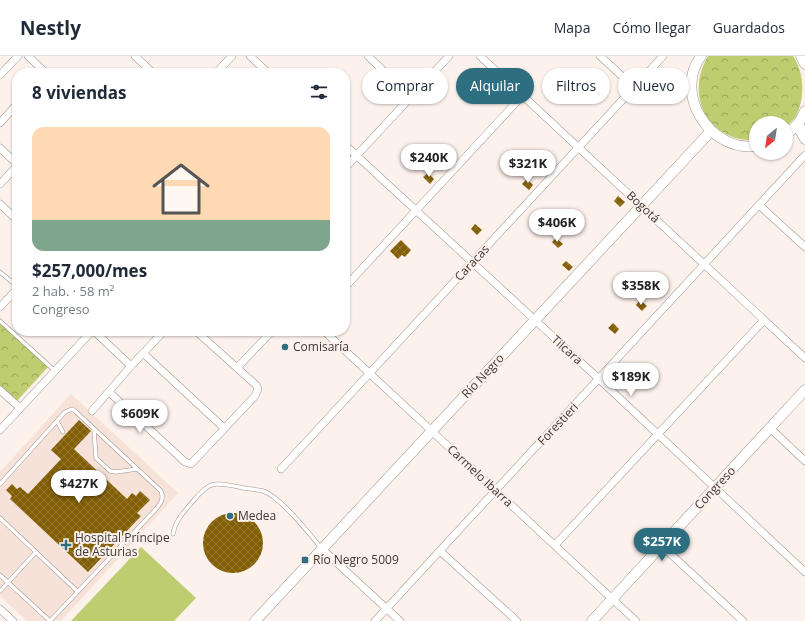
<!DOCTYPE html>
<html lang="es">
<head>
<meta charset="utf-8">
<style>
	body { margin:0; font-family:"Open Sans",sans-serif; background:#f2f2f3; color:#1f2937; height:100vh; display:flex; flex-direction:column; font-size:15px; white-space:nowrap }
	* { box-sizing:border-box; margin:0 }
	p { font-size:13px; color:#747a83 }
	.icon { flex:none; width:22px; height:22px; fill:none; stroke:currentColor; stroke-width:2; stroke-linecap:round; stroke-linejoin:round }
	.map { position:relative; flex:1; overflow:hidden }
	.side { position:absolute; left:12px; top:12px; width:338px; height:268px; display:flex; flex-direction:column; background:#fff; border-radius:16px; box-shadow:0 1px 3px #0004 }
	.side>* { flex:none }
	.hud { position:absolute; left:362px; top:12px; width:380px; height:36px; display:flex; gap:8px }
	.needle { width:26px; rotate:210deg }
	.controls { position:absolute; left:749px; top:60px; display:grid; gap:8px }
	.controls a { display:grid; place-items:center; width:44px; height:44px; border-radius:50%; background:#fff; box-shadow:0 1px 3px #0004; font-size:20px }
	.price { position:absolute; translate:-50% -34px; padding:0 9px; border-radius:14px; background:#fff; color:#222; font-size:13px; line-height:26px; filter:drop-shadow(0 1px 2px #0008) }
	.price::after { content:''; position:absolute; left:50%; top:24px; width:12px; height:9px; margin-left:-6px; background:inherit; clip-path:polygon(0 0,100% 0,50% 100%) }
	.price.active { background:#2d6e81; color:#fff }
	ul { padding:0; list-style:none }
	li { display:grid; align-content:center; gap:8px; height:212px; padding:0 20px }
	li+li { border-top:1px solid #e0e1e3 }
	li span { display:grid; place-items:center; height:124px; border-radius:12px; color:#555 }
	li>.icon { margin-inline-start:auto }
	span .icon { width:72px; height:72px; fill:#fffc; stroke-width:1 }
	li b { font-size:17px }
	h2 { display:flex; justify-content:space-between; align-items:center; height:48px; padding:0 20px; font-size:17px }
	.chip { padding:0 14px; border-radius:18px; background:#fff; box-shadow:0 1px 3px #0004; font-size:14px; line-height:36px }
	.chip.active { background:#2d6e81; color:#fff }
	header { display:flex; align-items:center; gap:24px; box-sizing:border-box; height:56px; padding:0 20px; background:#fff; border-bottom:1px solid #e0e1e3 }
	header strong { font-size:19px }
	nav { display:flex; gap:22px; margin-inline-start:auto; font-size:14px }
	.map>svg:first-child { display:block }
	.built { fill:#f6e2d9 }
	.grass { fill:#bdcd70 }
	.park { fill:url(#park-crowns) }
	.building { fill:url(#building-cross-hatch) }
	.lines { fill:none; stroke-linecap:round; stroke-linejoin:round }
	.service-casing { stroke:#9f948e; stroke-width:4.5 }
	.minor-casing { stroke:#9f948e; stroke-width:8 }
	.secondary-casing { stroke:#9f948e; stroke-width:11 }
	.service { stroke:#fff; stroke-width:3.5 }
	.minor { stroke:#fff; stroke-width:7 }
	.secondary { stroke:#fff; stroke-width:10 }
	.poi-dot { fill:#2d6e81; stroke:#fdf1eb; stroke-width:1.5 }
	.labels { text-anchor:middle; stroke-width:4; stroke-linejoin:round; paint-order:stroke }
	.street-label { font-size:12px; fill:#3c3835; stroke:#fdf1eb }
	.poi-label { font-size:12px; fill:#3c3835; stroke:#fdf1eb; text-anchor:start }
</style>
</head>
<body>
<header>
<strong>Nestly</strong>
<nav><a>Mapa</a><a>Cómo llegar</a><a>Guardados</a></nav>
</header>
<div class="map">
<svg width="805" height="565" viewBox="0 0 805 565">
	<defs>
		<pattern id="park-crowns" width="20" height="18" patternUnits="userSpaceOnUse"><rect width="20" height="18" fill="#bdcd70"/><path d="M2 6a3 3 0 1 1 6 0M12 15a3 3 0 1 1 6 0" fill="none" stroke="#9ba75d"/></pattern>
		<pattern id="building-cross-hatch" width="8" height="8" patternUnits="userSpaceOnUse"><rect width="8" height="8" fill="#835f04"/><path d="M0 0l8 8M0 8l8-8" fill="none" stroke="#937834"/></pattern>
	</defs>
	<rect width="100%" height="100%" fill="#fdf1eb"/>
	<polygon class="built" points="71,338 178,437 61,565 27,565 0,540 0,416"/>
	<polygon class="grass" points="141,491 196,542 174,565 71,565"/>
	<g class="park">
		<path d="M708 0H793C805 17 805 44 795 62 792 65 789 68 786 71V67H756V84C751 84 745 84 740 83 701 74 688 33 708 0Z"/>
		<polygon points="0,267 48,311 16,346 0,332"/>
	</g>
	<g class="building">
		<polygon points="435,99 441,105 437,110 430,104"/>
		<polygon points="428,117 434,123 430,128 423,121"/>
		<polygon points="527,123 533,129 529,134 522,128"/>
		<polygon points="618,140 625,146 620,151 614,145"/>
		<polygon points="475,168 482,174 477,179 471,173"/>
		<polygon points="556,182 563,188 558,192 552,186"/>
		<polygon points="401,184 411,194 405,201 402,199 398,203 390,195"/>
		<polygon points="566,205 573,211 569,215 562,209"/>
		<polygon points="640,244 647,250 642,255 636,249"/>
		<polygon points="613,267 619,273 615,278 608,272"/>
		<polygon points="79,364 91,375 74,393 127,443 132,437 136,440 140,435 150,444 137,457 141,460 88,516 10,443 12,440 6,434 12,428 17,433 20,431 28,438 61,403 51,394"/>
		<circle cx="233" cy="487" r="30"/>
	</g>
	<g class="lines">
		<g class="service-casing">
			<g id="service">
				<polyline points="0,216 17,230"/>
				<polyline points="0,265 55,315"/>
				<polyline points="57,365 63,376"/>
				<polyline points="94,374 96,402 110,415 116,416 137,413"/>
				<path d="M0 428 65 356 72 353 75 355 161 435C164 443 161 447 156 453L50 565 0 519"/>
				<polyline points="0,462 77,535"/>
				<path d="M173 478C175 464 185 455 194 444 210 425 214 426 239 431 246 433 255 433 263 435 279 440 310 478 321 492"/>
				<polyline points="0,535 36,496"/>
			</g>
		</g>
		<g class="minor-casing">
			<g id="minor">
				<polyline points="28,0 46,17"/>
				<polyline points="135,0 153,17"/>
				<polyline points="250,0 268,17"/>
				<polyline points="368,0 411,41"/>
				<polyline points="480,0 805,302"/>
				<polyline points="600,0 634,31"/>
				<polyline points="216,17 232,0"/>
				<polyline points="0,19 18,0"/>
				<polyline points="0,67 17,48"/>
				<polyline points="345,89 599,323 805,516"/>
				<polyline points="0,92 17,108"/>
				<polyline points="345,112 449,0"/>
				<polyline points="0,128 17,110"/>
				<polyline points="0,148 17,164"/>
				<polyline points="759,149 805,191"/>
				<polyline points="345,231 523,39"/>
				<polyline points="0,251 17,233"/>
				<polyline points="94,275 131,310"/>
				<polyline points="324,275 636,565"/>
				<polyline points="143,297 224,372"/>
				<polyline points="237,312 272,275"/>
				<polyline points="0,334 20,352"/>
				<polyline points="109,336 185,406 191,408 255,340 258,333 256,329 196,275"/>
				<polyline points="92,355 131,310 164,275"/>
				<polyline points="770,372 805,405"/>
				<polyline points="0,374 92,275"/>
				<polyline points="281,413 663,0"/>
				<polyline points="555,489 764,264"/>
				<polyline points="662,490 743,565"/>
				<polyline points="322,493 400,565"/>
				<polyline points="440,495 517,565"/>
				<polyline points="0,553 13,565"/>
				<polyline points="375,565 805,99"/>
			</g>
		</g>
		<g class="secondary-casing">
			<g id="secondary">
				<path d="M701 0C673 38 710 96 756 90"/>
				<polyline points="801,0 805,8"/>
				<polyline points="799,67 801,76 805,83"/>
				<polyline points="786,79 799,67 805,55"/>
				<polyline points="255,565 711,75"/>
				<polyline points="592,565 805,334"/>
			</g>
		</g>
		<use href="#service" class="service"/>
		<use href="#minor" class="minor"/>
		<use href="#secondary" class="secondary"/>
	</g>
	<g class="poi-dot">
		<circle cx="285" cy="291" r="4"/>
		<circle cx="230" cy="460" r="4"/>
		<path d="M64 483h4v4h4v4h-4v4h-4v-4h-4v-4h4z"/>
		<rect x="301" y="500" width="8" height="8" rx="2"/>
	</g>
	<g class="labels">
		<g class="street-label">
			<text transform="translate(643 151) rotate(43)" y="4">Bogotá</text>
			<text transform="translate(472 207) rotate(-47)" y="4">Caracas</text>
			<text transform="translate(567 294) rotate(42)" y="4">Tilcara</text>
			<text transform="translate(483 320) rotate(-47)" y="4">Río Negro</text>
			<text transform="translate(558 368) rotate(-47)" y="4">Forestieri</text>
			<text transform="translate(480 420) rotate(43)" y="4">Carmelo Ibarra</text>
			<text transform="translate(715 432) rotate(-47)" y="4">Congreso</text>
		</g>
		<g class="poi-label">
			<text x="293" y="295">Comisaría</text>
			<text x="238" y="464">Medea</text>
			<text x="75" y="486">Hospital Príncipe<tspan x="75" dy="14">de Asturias</tspan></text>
			<text x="313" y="508">Río Negro 5009</text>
		</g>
	</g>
</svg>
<div class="controls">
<a><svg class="needle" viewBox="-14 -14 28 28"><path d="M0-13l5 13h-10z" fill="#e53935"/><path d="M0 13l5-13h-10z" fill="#747a83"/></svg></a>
</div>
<b class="price" style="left:429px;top:122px">$240K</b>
<b class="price" style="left:528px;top:128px">$321K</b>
<b class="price" style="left:557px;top:187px">$406K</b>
<b class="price" style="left:641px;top:250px">$358K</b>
<b class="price" style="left:631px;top:341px">$189K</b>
<b class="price" style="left:140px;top:378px">$609K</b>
<b class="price" style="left:79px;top:448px">$427K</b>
<b class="price active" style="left:662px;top:506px">$257K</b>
<div class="hud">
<a class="chip">Comprar</a>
<a class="chip active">Alquilar</a>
<a class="chip">Filtros</a>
<a class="chip">Nuevo</a>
</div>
<section class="side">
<h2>8 viviendas<svg class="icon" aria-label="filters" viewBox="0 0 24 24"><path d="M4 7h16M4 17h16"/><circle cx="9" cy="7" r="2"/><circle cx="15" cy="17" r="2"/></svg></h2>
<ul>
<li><span style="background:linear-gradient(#ffd9b3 75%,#7fa58c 0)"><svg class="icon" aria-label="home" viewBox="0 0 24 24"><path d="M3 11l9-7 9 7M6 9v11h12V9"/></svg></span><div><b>$257,000/mes</b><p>2 hab. · 58 m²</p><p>Congreso</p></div></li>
</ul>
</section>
</div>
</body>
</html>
